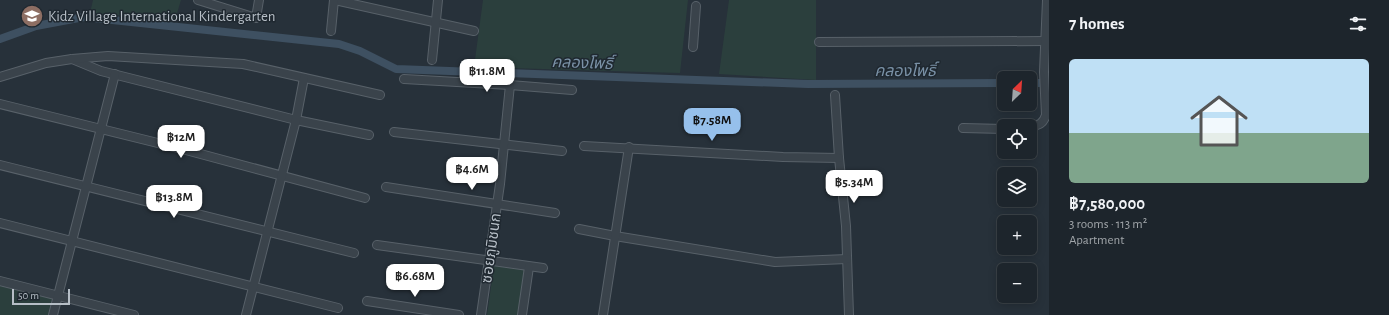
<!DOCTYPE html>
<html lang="en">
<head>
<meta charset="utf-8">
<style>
	body { margin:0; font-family:"Alegreya Sans","Noto Sans Thai",sans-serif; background:#2a3138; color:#f1f3f6; height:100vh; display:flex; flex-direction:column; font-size:15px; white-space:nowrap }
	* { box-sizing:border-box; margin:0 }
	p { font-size:13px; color:#a0a5a9 }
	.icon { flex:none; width:22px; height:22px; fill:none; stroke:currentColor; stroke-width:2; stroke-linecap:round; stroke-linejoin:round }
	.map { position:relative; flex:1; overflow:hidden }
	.details { display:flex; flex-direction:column; background:#1d252c; width:340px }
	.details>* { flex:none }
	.needle { width:26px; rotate:25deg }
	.fabs { position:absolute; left:997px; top:71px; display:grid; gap:8px }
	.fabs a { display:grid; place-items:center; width:40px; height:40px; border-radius:6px; background:#1d252c; box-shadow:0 2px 10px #0003,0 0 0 1px #3b4248; font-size:20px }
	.scale { position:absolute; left:12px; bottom:10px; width:58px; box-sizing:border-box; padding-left:4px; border:2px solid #b6bec6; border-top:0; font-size:11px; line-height:14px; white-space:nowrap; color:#b6bec6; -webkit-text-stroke:3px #1f2830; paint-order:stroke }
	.price { position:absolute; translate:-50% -34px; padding:0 9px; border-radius:8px; background:#fff; color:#222; font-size:13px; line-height:26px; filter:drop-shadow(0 1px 2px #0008) }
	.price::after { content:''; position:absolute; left:50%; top:24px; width:12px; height:9px; margin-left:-6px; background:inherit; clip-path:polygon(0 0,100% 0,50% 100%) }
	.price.on { background:#96c0eb; color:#111 }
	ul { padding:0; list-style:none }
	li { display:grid; align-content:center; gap:8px; height:212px; padding:0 20px }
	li+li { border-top:1px solid #3b4248 }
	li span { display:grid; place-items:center; height:124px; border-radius:6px; color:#555 }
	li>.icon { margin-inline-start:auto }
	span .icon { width:72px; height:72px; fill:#fffc; stroke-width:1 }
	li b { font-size:17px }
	h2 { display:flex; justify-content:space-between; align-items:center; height:48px; padding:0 20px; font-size:17px }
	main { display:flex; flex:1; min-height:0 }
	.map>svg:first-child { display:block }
	.green { fill:#2b3f3d }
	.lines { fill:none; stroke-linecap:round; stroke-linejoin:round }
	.canal { stroke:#3e5061; stroke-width:8 }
	.minor-casing { stroke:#586169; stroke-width:10 }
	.minor { stroke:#3a434b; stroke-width:8 }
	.labels { text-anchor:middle; stroke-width:3; stroke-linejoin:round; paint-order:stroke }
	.poi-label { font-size:15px; fill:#b6bec6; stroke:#1f2830; text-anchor:start }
	.street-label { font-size:15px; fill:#b6bec6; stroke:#1f2830 }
	.water-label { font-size:16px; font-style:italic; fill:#7a91a6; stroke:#1f2830 }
</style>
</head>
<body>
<main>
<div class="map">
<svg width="1049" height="315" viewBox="0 0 1049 315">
	<rect width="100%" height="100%" fill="#27313a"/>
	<g class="green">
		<polygon points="93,0 181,0 175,20 90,13"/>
		<polygon points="483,0 688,0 680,73 474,67"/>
		<polygon points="729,0 816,0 816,80 719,74"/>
		<polygon points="494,266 525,270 519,315 487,315"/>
		<polygon points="0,286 52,299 48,315 0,315"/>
	</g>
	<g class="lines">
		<g class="canal">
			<polyline points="0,39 36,26 84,17 339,44 360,51 396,69 808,84 1004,83"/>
			<polyline points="1030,83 1049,83"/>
		</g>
		<g class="minor-casing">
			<g id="minor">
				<polyline points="198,0 256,18 259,0"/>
				<polyline points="335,0 474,31"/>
				<polyline points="331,31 334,0"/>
				<polyline points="819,42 1046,41"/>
				<polyline points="693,47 696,6"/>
				<polyline points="72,59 101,71 296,120 369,135"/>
				<polyline points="432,60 438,0"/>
				<polyline points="0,77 46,63 72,59 108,56 243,64 380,95"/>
				<polyline points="404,79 510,85 572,90"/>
				<polyline points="835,95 839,158 846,226 849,315"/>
				<polyline points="0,104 182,149 365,198"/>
				<path d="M1030 127C1039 125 1043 124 1046 115L1044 72 1047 0"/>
				<polyline points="963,128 1004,129"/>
				<polyline points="394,132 562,151"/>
				<polyline points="584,146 783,157 839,158"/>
				<polyline points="0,165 354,253"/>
				<polyline points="386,187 555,213"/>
				<polyline points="0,223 338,308"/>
				<polyline points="579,229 615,236 775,262 847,259"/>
				<polyline points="377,245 543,268"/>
				<polyline points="0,281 134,315"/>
				<polyline points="367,301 459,315"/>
				<polyline points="53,315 115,74"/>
				<polyline points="246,315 296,120 304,78"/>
				<polyline points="481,315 500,184 510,85"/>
				<polyline points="522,315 529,267"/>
				<polyline points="603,315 629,147"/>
			</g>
		</g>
		<use href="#minor" class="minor"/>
	</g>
	<defs>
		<g id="school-disc" transform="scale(1.15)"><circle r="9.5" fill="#8d6e63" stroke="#1f2830"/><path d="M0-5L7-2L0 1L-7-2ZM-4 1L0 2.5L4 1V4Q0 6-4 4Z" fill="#fff"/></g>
	</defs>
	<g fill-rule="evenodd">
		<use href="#school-disc" x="32" y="16"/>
	</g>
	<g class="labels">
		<g class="poi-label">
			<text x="48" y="21">Kidz Village International Kindergarten</text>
		</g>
		<g class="street-label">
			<text transform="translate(491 248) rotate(-82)" y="5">ซอยภูมิชนก</text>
		</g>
		<g class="water-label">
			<text transform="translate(582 62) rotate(2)" y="6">คลองโพธิ์</text>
			<text x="905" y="76">คลองโพธิ์</text>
		</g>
	</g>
</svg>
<div class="fabs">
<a><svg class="needle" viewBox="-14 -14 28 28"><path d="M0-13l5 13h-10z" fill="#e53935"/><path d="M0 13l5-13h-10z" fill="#a0a5a9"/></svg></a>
<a><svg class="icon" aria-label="locate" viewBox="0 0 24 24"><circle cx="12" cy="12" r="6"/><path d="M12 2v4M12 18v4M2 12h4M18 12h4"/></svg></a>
<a><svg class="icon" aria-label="layers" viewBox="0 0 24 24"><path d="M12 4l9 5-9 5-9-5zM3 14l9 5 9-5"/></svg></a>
<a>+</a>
<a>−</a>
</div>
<div class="scale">50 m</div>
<b class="price" style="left:487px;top:93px">฿11.8M</b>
<b class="price on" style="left:712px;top:142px">฿7.58M</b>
<b class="price" style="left:181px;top:159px">฿12M</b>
<b class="price" style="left:472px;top:191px">฿4.6M</b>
<b class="price" style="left:854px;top:204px">฿5.34M</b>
<b class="price" style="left:174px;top:219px">฿13.8M</b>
<b class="price" style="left:415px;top:298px">฿6.68M</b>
</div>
<section class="details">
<h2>7 homes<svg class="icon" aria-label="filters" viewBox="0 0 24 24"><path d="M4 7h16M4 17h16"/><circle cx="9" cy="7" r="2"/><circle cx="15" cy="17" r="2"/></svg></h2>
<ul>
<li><span style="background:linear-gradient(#bfe0f5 60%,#7fa58c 0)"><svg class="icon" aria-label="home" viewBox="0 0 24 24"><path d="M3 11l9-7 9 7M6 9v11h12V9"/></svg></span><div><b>฿7,580,000</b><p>3 rooms · 113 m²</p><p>Apartment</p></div></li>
</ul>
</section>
</main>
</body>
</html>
